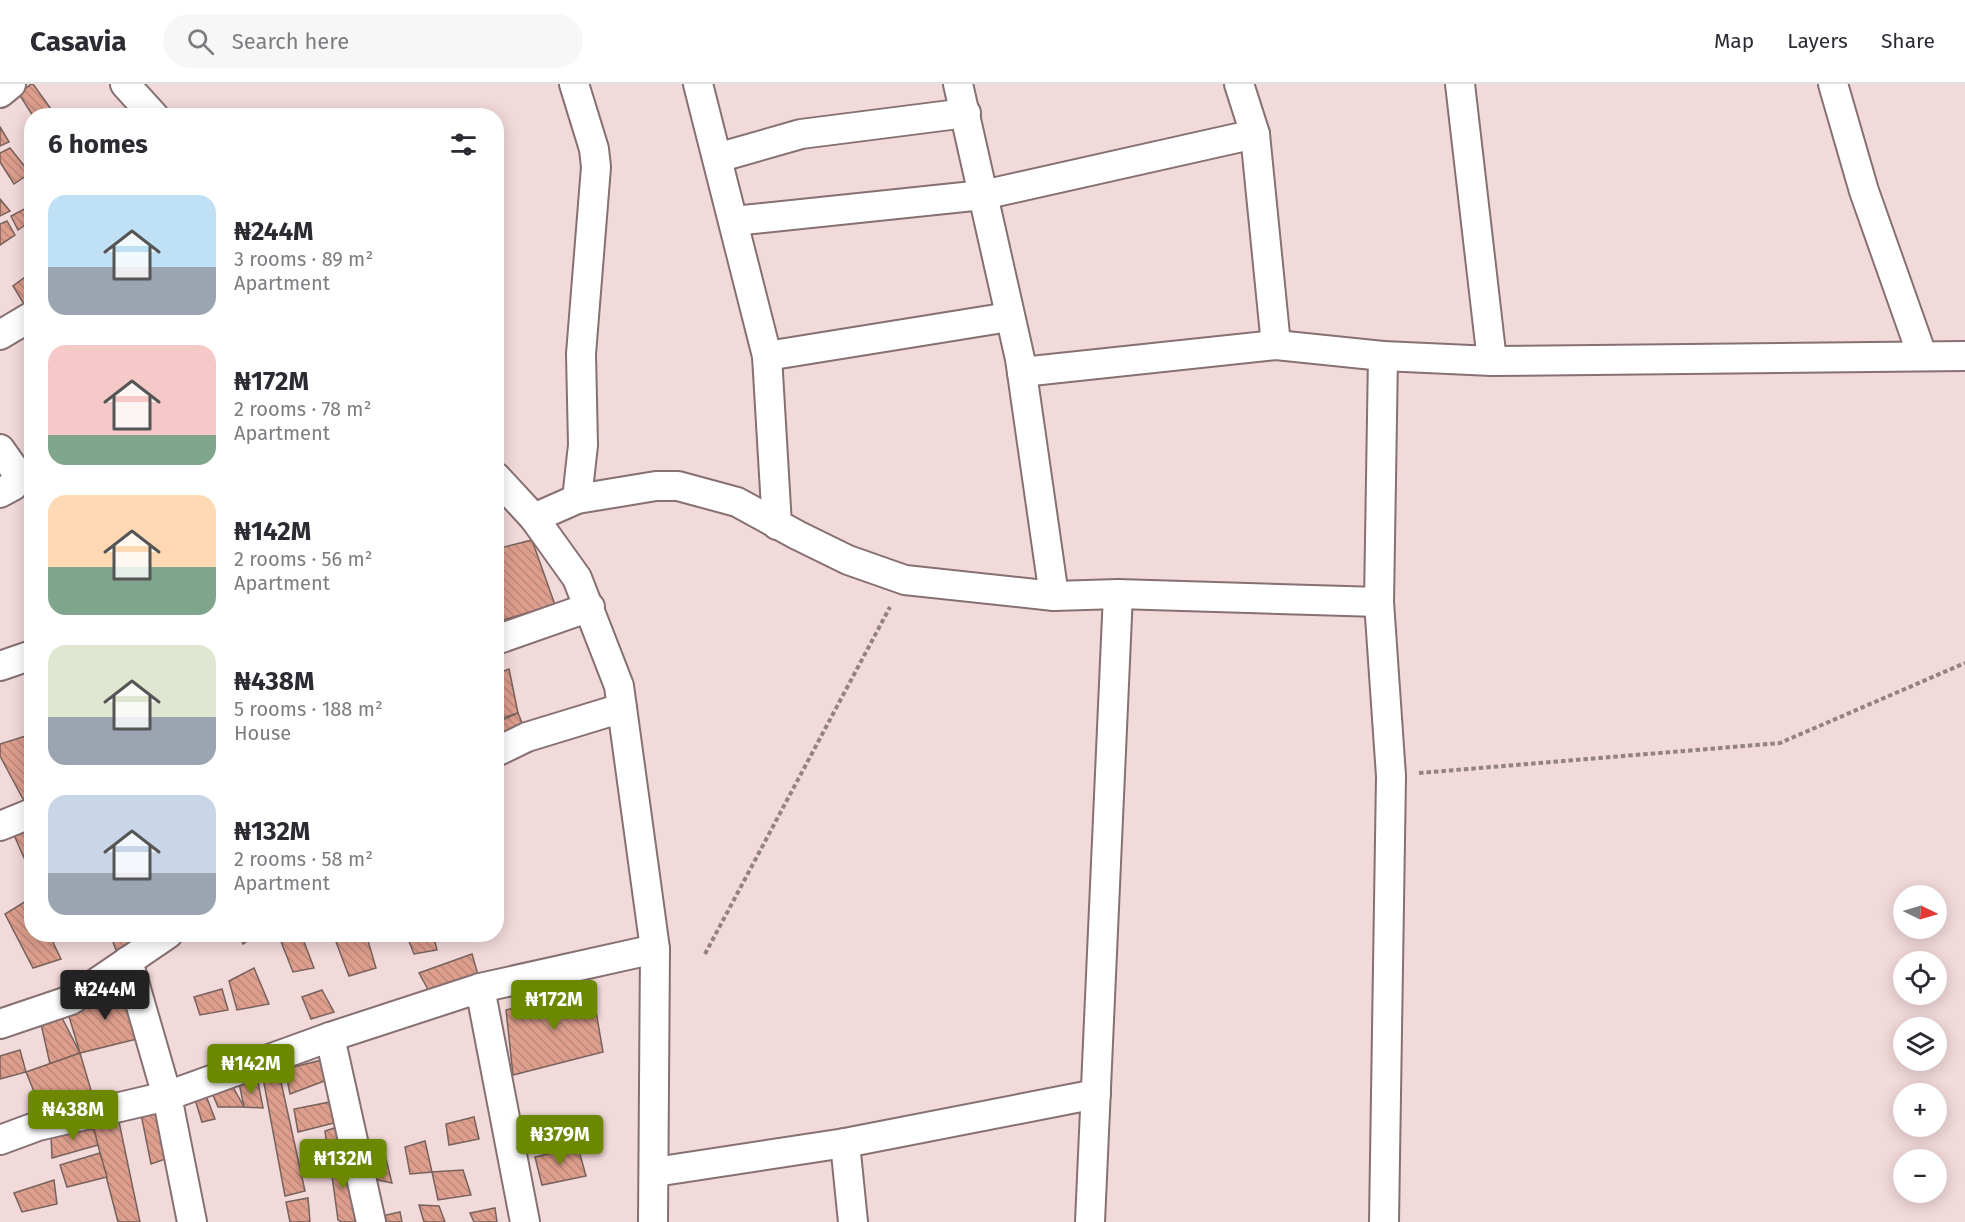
<!DOCTYPE html>
<html lang="en">
<head>
<meta charset="utf-8">
<style>
	body { margin:0; font-family:"Fira Sans",sans-serif; background:#f7f7f7; color:#2b2b33; height:100vh; display:flex; flex-direction:column; font-size:22px; white-space:nowrap }
	* { box-sizing:border-box; margin:0 }
	p { font-size:20px; color:#7c7c81 }
	.icon { flex:none; width:33px; height:33px; fill:none; stroke:currentColor; stroke-width:2; stroke-linecap:round; stroke-linejoin:round }
	.map { position:relative; flex:1; overflow:hidden }
	.side { position:absolute; left:24px; top:24px; width:480px; height:834px; display:flex; flex-direction:column; background:#fff; border-radius:24px; box-shadow:0 3px 15px #0003 }
	.side>* { flex:none }
	.needle { width:39px; rotate:95deg }
	.tools { position:absolute; left:1893px; top:801px; display:grid; gap:12px }
	.tools a { display:grid; place-items:center; width:54px; height:54px; border-radius:50%; background:#fff; box-shadow:0 3px 15px #0003; font-size:30px }
	.price { position:absolute; translate:-50% -51px; padding:0 14px; border-radius:6px; background:#6b8800; color:#fff; font-size:20px; line-height:39px; filter:drop-shadow(0 2px 3px #0008) }
	.price::after { content:''; position:absolute; left:50%; top:36px; width:18px; height:14px; margin-left:-9px; background:inherit; clip-path:polygon(0 0,100% 0,50% 100%) }
	.price.current { background:#222; color:#fff }
	ul { padding:0; list-style:none }
	li { display:flex; align-items:center; gap:18px; height:150px; padding:0 24px }
	li span { display:grid; place-items:center; flex:none; width:168px; height:120px; border-radius:18px; color:#555 }
	li>.icon { margin-inline-start:auto }
	span .icon { width:72px; height:72px; fill:#fffc; stroke-width:1 }
	li b { font-size:26px }
	h2 { display:flex; justify-content:space-between; align-items:center; height:72px; padding:0 24px; font-size:26px }
	header { display:flex; align-items:center; gap:36px; box-sizing:border-box; height:84px; padding:0 30px; background:#fff; border-bottom:2px solid #e1e1e2 }
	header strong { font-size:28px }
	nav { display:flex; gap:33px; margin-inline-start:auto; font-size:21px }
	.search { width:420px; height:54px; background:#f7f7f7; display:flex; align-items:center; gap:15px; box-sizing:border-box; padding:0 21px; border-radius:33px; color:#7c7c81; font-size:22px }
	.map>svg:first-child { display:block }
	.building { fill:url(#building-back-hatch); stroke:#77625c; stroke-width:1.5 }
	.lines { fill:none; stroke-linecap:round; stroke-linejoin:round }
	.street-casing { stroke:#867071; stroke-width:32 }
	.path { stroke:#938282; stroke-width:4; stroke-dasharray:4.5 3; stroke-linecap:butt }
	.street { stroke:#fff; stroke-width:28 }
</style>
</head>
<body>
<header>
<strong>Casavia</strong>
<div class="search"><svg class="icon" aria-label="search" viewBox="0 0 24 24"><circle cx="10" cy="10" r="6"/><path d="M15 15l6 6"/></svg>Search here</div>
<nav><a>Map</a><a>Layers</a><a>Share</a></nav>
</header>
<div class="map">
<svg width="1965" height="1138" viewBox="0 0 1965 1138">
	<defs>
		<pattern id="building-back-hatch" width="6" height="6" patternUnits="userSpaceOnUse" patternTransform="scale(1.5)"><rect width="6" height="6" fill="#dd9e8d"/><path d="M-1 5l2 2M0 0l6 6M5-1l2 2" fill="none" stroke="#bd8779"/></pattern>
	</defs>
	<rect width="100%" height="100%" fill="#f2d9da"/>
	<g class="building">
		<polygon points="31,0 33,0 56,32 33,32 19,10"/>
		<polygon points="0,43 9,58 0,62"/>
		<polygon points="10,64 30,89 14,100 0,78 0,69"/>
		<polygon points="0,115 10,127 0,132"/>
		<polygon points="32,121 32,136 18,146 11,132"/>
		<polygon points="7,137 15,151 0,161 0,140"/>
		<polygon points="32,188 32,222 27,225 13,202"/>
		<polygon points="532,456 555,521 496,538 496,465"/>
		<polygon points="509,585 518,629 496,636 496,590"/>
		<polygon points="518,629 525,646 496,660 496,639"/>
		<polygon points="32,650 32,713 23,715 0,672 0,660"/>
		<polygon points="32,746 32,792 14,751"/>
		<polygon points="31,814 32,850 49,850 61,875 33,884 5,830"/>
		<polygon points="110,850 141,850 148,863 119,874"/>
		<polygon points="240,850 257,850 243,860"/>
		<polygon points="278,850 301,850 314,884 293,888"/>
		<polygon points="333,850 366,850 376,884 349,892"/>
		<polygon points="406,850 433,850 437,866 414,870"/>
		<polygon points="472,870 478,891 430,909 419,889"/>
		<polygon points="254,884 269,920 237,926 229,897"/>
		<polygon points="123,898 141,954 80,969 68,929"/>
		<polygon points="592,904 603,968 513,991 506,926"/>
		<polygon points="222,905 228,926 200,931 194,913"/>
		<polygon points="322,906 334,928 311,935 302,913"/>
		<polygon points="60,930 80,969 50,980 41,940"/>
		<polygon points="20,966 26,988 0,995 0,972"/>
		<polygon points="80,969 95,1020 44,1032 26,988"/>
		<polygon points="322,976 327,996 290,1010 285,985"/>
		<polygon points="279,989 305,1107 285,1112 263,994"/>
		<polygon points="258,998 263,1024 244,1023 239,999"/>
		<polygon points="233,1003 244,1023 218,1023 211,1006"/>
		<polygon points="193,1009 205,1009 215,1035 202,1038"/>
		<polygon points="335,1017 338,1038 298,1048 294,1025"/>
		<polygon points="163,1020 171,1073 151,1080 141,1030"/>
		<polygon points="474,1033 479,1055 449,1061 446,1040"/>
		<polygon points="119,1038 140,1138 118,1138 93,1042"/>
		<polygon points="343,1041 346,1068 328,1070 325,1047"/>
		<polygon points="93,1042 98,1061 52,1074 51,1051"/>
		<polygon points="425,1057 432,1088 410,1090 405,1063"/>
		<polygon points="578,1063 586,1092 542,1101 535,1073"/>
		<polygon points="100,1069 107,1093 67,1103 60,1081"/>
		<polygon points="385,1071 392,1099 378,1096 366,1074"/>
		<polygon points="350,1075 355,1138 342,1138 338,1136 330,1077"/>
		<polygon points="463,1086 471,1111 438,1116 432,1088"/>
		<polygon points="54,1096 57,1120 22,1128 14,1109"/>
		<polygon points="308,1114 310,1138 290,1138 286,1118"/>
		<polygon points="419,1121 439,1122 445,1138 424,1138"/>
		<polygon points="495,1124 497,1138 474,1138 470,1129"/>
		<polygon points="400,1128 402,1138 384,1138 382,1132"/>
	</g>
	<g class="lines">
		<g class="street-casing">
			<g id="street">
				<polyline points="125,0 154,32"/>
				<polyline points="574,0 594,65 596,83 581,270 583,361 577,415"/>
				<polyline points="698,0 767,272 777,441"/>
				<polyline points="958,0 1020,275 1054,512"/>
				<polyline points="1239,0 1255,50 1276,261"/>
				<polyline points="1460,0 1492,277"/>
				<polyline points="1833,0 1864,107 1922,271"/>
				<polyline points="0,9 11,0"/>
				<polyline points="717,74 801,50 966,29"/>
				<polyline points="734,137 983,111 1255,50"/>
				<polyline points="0,251 32,232"/>
				<polyline points="767,272 1009,233"/>
				<polyline points="1383,272 1379,518 1391,692 1384,1138"/>
				<polyline points="1022,288 1276,261 1383,272 1492,277 1965,272"/>
				<polyline points="0,365 17,389 13,402 0,409"/>
				<polyline points="496,393 534,434 577,494 619,602 655,865 653,1138"/>
				<polyline points="534,434 577,415 656,402 678,402 737,418 797,451 848,476 905,496 1054,512 1118,510 1379,518"/>
				<polyline points="496,556 590,523"/>
				<polyline points="0,582 32,571"/>
				<polyline points="496,668 527,653 622,624"/>
				<polyline points="0,742 32,729"/>
				<polyline points="128,877 167,1012 192,1138"/>
				<polyline points="480,904 525,1138"/>
				<polyline points="0,940 71,916 168,850"/>
				<polyline points="330,953 371,1138"/>
				<polyline points="0,1056 38,1042 167,1012 330,953 480,904 655,865"/>
				<polyline points="845,1059 853,1138"/>
				<polyline points="655,1088 845,1059 1096,1010"/>
				<polyline points="1090,1138 1118,510"/>
			</g>
		</g>
		<g class="path">
			<polyline points="1419,689 1780,659 1965,579"/>
			<polyline points="705,870 890,523"/>
		</g>
		<use href="#street" class="street"/>
	</g>
</svg>
<div class="tools">
<a><svg class="needle" viewBox="-14 -14 28 28"><path d="M0-13l5 13h-10z" fill="#e53935"/><path d="M0 13l5-13h-10z" fill="#7c7c81"/></svg></a>
<a><svg class="icon" aria-label="locate" viewBox="0 0 24 24"><circle cx="12" cy="12" r="6"/><path d="M12 2v4M12 18v4M2 12h4M18 12h4"/></svg></a>
<a><svg class="icon" aria-label="layers" viewBox="0 0 24 24"><path d="M12 4l9 5-9 5-9-5zM3 14l9 5 9-5"/></svg></a>
<a>+</a>
<a>−</a>
</div>
<b class="price current" style="left:105px;top:937px">₦244M</b>
<b class="price" style="left:554px;top:947px">₦172M</b>
<b class="price" style="left:251px;top:1011px">₦142M</b>
<b class="price" style="left:73px;top:1057px">₦438M</b>
<b class="price" style="left:560px;top:1082px">₦379M</b>
<b class="price" style="left:343px;top:1106px">₦132M</b>
<section class="side">
<h2>6 homes<svg class="icon" aria-label="filters" viewBox="0 0 24 24"><path d="M4 7h16M4 17h16"/><circle cx="9" cy="7" r="2"/><circle cx="15" cy="17" r="2"/></svg></h2>
<ul>
<li><span style="background:linear-gradient(#bfe0f5 60%,#9aa5b1 0)"><svg class="icon" aria-label="home" viewBox="0 0 24 24"><path d="M3 11l9-7 9 7M6 9v11h12V9"/></svg></span><div><b>₦244M</b><p>3 rooms · 89 m²</p><p>Apartment</p></div></li>
<li><span style="background:linear-gradient(#f6c9c9 75%,#7fa58c 0)"><svg class="icon" aria-label="home" viewBox="0 0 24 24"><path d="M3 11l9-7 9 7M6 9v11h12V9"/></svg></span><div><b>₦172M</b><p>2 rooms · 78 m²</p><p>Apartment</p></div></li>
<li><span style="background:linear-gradient(#ffd9b3 60%,#7fa58c 0)"><svg class="icon" aria-label="home" viewBox="0 0 24 24"><path d="M3 11l9-7 9 7M6 9v11h12V9"/></svg></span><div><b>₦142M</b><p>2 rooms · 56 m²</p><p>Apartment</p></div></li>
<li><span style="background:linear-gradient(#dfe7d0 60%,#9aa5b1 0)"><svg class="icon" aria-label="home" viewBox="0 0 24 24"><path d="M3 11l9-7 9 7M6 9v11h12V9"/></svg></span><div><b>₦438M</b><p>5 rooms · 188 m²</p><p>House</p></div></li>
<li><span style="background:linear-gradient(#c9d6e8 65%,#9aa5b1 0)"><svg class="icon" aria-label="home" viewBox="0 0 24 24"><path d="M3 11l9-7 9 7M6 9v11h12V9"/></svg></span><div><b>₦132M</b><p>2 rooms · 58 m²</p><p>Apartment</p></div></li>
</ul>
</section>
</div>
</body>
</html>
